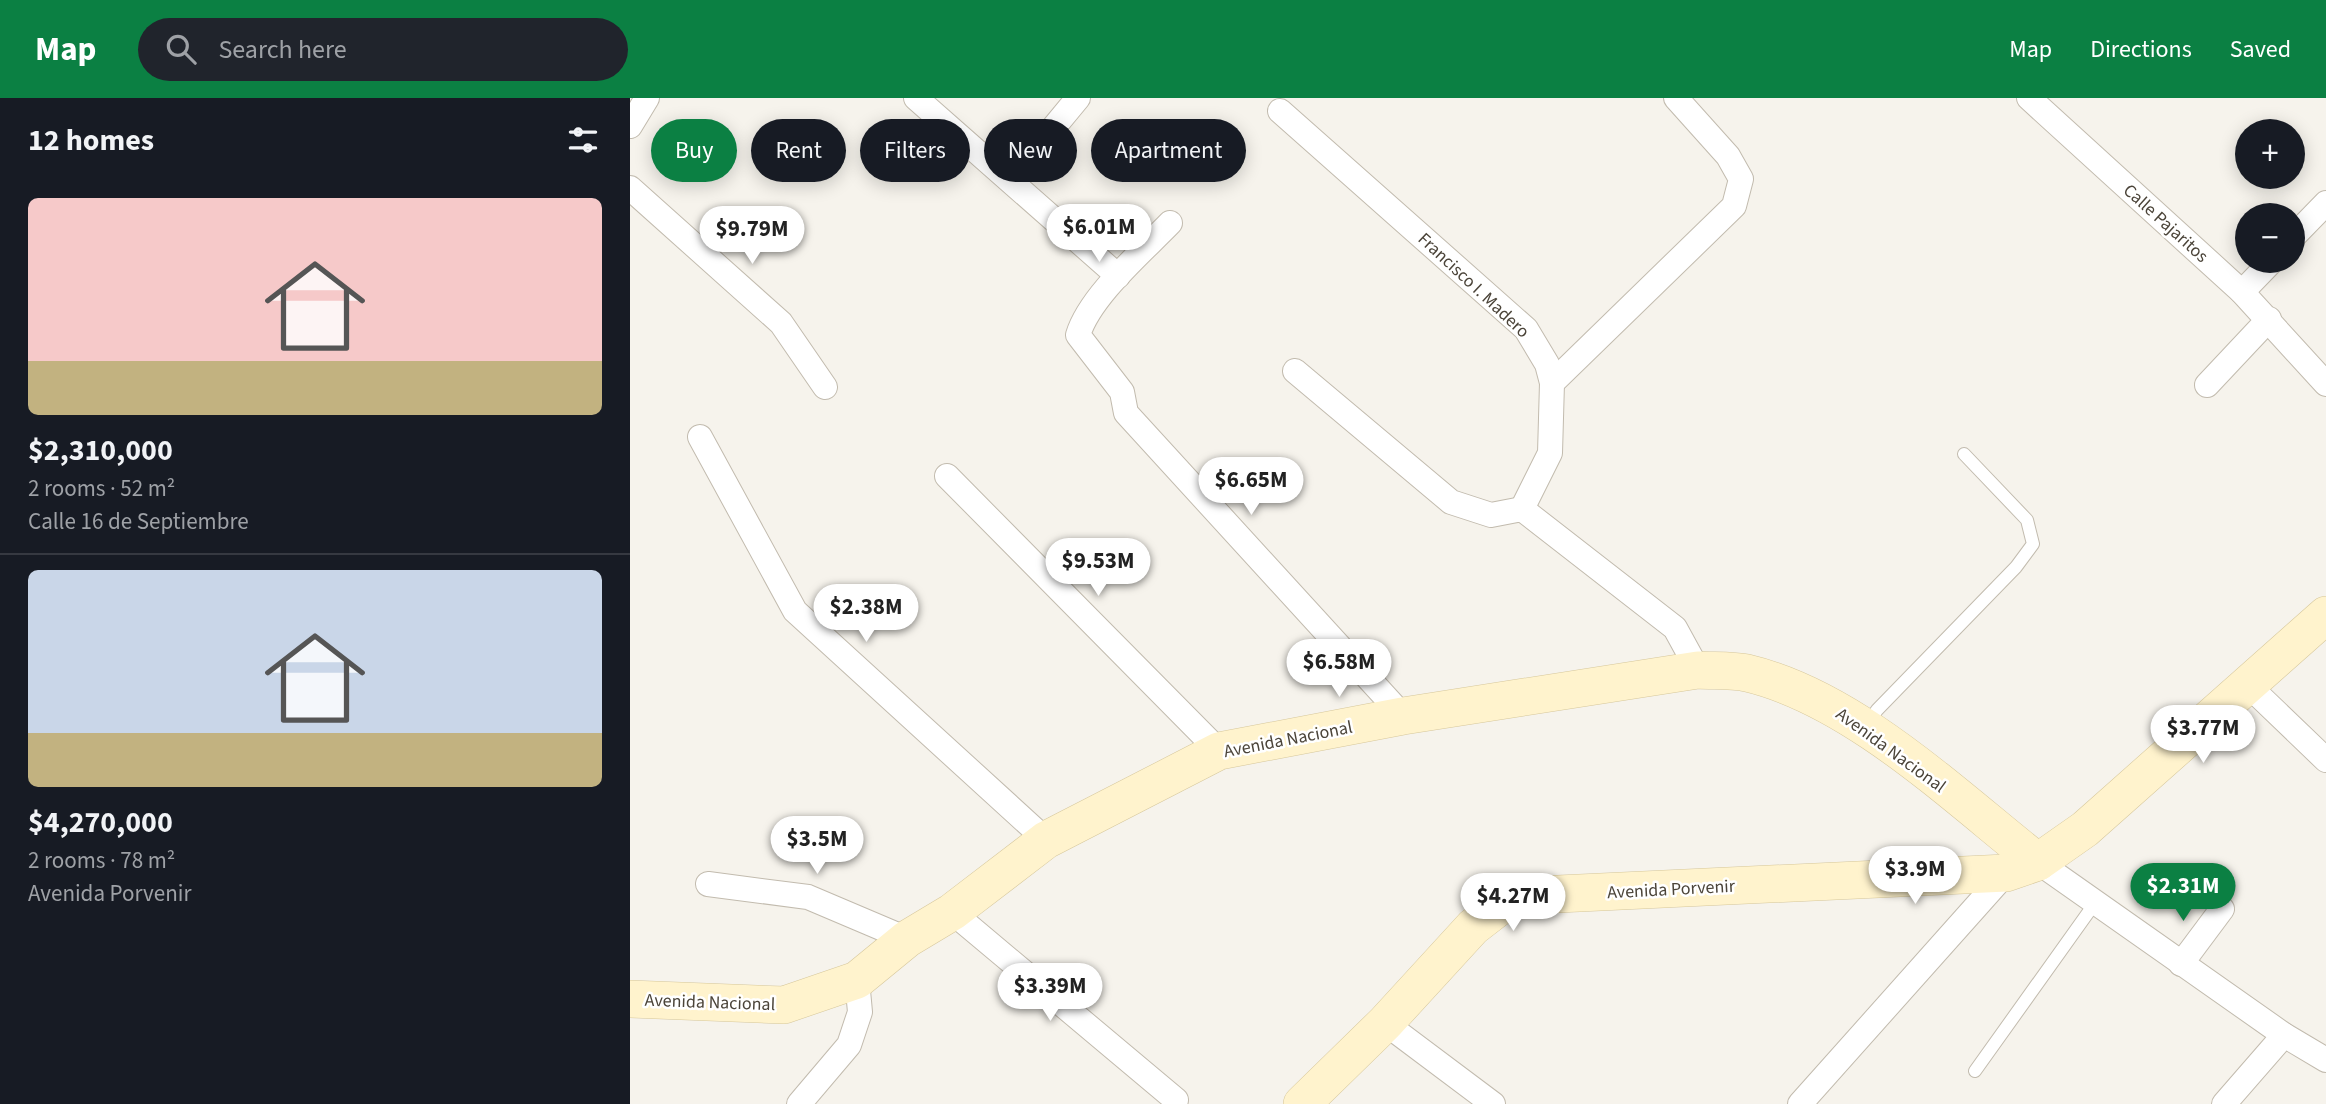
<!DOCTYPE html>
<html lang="en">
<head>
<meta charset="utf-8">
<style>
	body { margin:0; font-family:"Source Sans 3",sans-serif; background:#20242c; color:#f1f3f6; height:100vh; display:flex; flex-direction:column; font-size:26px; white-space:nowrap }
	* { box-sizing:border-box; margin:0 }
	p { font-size:23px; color:#9ea1a6 }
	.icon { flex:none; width:38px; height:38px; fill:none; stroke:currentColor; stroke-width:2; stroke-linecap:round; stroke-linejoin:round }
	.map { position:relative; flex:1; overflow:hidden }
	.sheet { display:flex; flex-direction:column; background:#171b24; width:630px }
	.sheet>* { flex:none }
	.guide { position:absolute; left:21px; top:21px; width:665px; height:63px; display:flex; gap:14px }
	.fabs { position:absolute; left:1605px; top:21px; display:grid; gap:14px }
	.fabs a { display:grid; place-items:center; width:70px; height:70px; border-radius:50%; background:#171b24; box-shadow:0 4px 18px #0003; font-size:35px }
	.price { position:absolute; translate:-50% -60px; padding:0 16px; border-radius:24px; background:#fff; color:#222; font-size:23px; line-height:46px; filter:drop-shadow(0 2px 4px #0008) }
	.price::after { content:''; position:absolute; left:50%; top:42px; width:21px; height:16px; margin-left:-10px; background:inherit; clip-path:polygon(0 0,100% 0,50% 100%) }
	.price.active { background:#0b8043; color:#fff }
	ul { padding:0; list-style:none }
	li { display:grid; align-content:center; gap:14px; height:371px; padding:0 28px }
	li+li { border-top:2px solid #363941 }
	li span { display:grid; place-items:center; height:217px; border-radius:10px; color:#555 }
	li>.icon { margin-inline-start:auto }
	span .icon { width:126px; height:126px; fill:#fffc; stroke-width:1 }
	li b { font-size:30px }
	h2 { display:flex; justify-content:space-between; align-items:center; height:84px; padding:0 28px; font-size:30px }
	.chip { padding:0 24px; border-radius:32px; background:#171b24; box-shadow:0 4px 18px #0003; font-size:24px; line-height:63px }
	.chip.active { background:#0b8043; color:#fff }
	header { display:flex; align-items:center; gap:42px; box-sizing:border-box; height:98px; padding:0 35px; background:#0b8043; color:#fff }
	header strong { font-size:33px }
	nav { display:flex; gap:38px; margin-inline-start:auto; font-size:24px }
	.search { width:490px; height:63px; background:#20242c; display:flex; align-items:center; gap:18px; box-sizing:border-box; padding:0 24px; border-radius:38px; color:#9ea1a6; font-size:26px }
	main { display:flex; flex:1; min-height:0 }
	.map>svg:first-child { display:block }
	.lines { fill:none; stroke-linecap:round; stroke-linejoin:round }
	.lane-casing { stroke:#c2bbae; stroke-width:14 }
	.street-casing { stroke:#c2bbae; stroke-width:26 }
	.secondary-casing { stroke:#d6c79b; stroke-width:38 }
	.lane { stroke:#fff; stroke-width:12 }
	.street { stroke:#fff; stroke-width:24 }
	.secondary { stroke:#fff3cd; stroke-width:37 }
	.labels { text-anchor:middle; stroke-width:5; stroke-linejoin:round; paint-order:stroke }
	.street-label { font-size:18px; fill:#4b4439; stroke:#fff }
</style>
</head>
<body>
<header>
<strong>Map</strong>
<div class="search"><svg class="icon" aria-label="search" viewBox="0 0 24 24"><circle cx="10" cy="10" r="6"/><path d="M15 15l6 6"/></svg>Search here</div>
<nav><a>Map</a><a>Directions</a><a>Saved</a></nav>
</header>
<main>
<section class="sheet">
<h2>12 homes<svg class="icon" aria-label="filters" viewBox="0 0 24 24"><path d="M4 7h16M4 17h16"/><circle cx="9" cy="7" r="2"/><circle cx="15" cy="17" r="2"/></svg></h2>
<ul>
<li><span style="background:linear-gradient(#f6c9c9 75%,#c2b280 0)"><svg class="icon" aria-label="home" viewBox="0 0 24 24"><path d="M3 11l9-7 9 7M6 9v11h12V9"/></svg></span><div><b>$2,310,000</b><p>2 rooms · 52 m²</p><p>Calle 16 de Septiembre</p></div></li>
<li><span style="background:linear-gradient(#c9d6e8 75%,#c2b280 0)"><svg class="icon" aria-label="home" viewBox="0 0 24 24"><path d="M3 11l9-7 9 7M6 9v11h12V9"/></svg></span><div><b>$4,270,000</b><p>2 rooms · 78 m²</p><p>Avenida Porvenir</p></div></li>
</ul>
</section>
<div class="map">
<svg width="1696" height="1006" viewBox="0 0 1696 1006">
	<rect width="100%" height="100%" fill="#f6f3ec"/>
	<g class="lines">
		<g class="lane-casing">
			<g id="lane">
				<polyline points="1236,628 1247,612 1386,469 1403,446 1397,422 1334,356"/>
				<polyline points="1345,973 1465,805"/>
			</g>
		</g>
		<g class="street-casing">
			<g id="street">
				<polyline points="286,0 488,178"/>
				<polyline points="1399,0 1612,194 1696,286"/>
				<polyline points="650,13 896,231 917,266 922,285 920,355 892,411"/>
				<polyline points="0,28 17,0"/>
				<polyline points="381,81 448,0"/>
				<polyline points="0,90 151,225 195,289"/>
				<path d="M540 125C511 155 460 198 448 237L492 294 496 315 773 618"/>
				<polyline points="1662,140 1696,105"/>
				<polyline points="1612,194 1642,163"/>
				<polyline points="665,273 821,404 861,417 892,411 1045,530 1068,572"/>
				<polyline points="922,285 1104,108 1111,81 1098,58 1046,0"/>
				<polyline points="1577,287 1639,221"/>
				<polyline points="70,339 165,513 416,742"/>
				<polyline points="317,378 589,653"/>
				<polyline points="1619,588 1696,662"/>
				<polyline points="1408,764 1654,937 1696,962"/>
				<polyline points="78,786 178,799 277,841"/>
				<polyline points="322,814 546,1002"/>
				<polyline points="1551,866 1592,811"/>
				<polyline points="755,925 863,1006"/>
				<polyline points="169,1006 219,947 230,914 227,882"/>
				<polyline points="1170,1006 1376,775"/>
				<polyline points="1594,1006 1654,937"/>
			</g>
		</g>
		<g class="secondary-casing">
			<g id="secondary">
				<path d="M0 901 154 907 227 882 277 841 322 814 416 742 589 653 773 618 1068 572C1084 573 1102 572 1117 575 1223 600 1323 697 1408 764"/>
				<polyline points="672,1006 755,925 843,829 874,805 907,797 1376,775 1408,764 1455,731 1696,517"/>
			</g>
		</g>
		<use href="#lane" class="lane"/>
		<use href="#street" class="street"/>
		<use href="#secondary" class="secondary"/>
	</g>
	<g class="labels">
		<g class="street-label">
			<text transform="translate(1536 125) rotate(42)" y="6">Calle Pajaritos</text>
			<text transform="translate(844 187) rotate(43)" y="6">Francisco I. Madero</text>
			<text transform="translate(658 641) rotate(-11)" y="6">Avenida Nacional</text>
			<text transform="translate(1261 652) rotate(36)" y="6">Avenida Nacional</text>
			<text transform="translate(1041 791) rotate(-3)" y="6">Avenida Porvenir</text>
			<text transform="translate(80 904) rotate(2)" y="6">Avenida Nacional</text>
		</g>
	</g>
</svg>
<div class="fabs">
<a>+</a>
<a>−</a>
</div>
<b class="price" style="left:469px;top:166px">$6.01M</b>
<b class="price" style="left:122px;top:168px">$9.79M</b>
<b class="price" style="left:621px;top:419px">$6.65M</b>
<b class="price" style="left:468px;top:500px">$9.53M</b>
<b class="price" style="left:236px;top:546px">$2.38M</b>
<b class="price" style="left:709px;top:601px">$6.58M</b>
<b class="price" style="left:1573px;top:667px">$3.77M</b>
<b class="price" style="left:187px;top:778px">$3.5M</b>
<b class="price" style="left:1285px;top:808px">$3.9M</b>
<b class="price active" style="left:1553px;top:825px">$2.31M</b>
<b class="price" style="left:883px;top:835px">$4.27M</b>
<b class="price" style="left:420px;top:925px">$3.39M</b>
<div class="guide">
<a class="chip active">Buy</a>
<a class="chip">Rent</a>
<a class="chip">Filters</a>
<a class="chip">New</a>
<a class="chip">Apartment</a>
</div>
</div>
</main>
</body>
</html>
